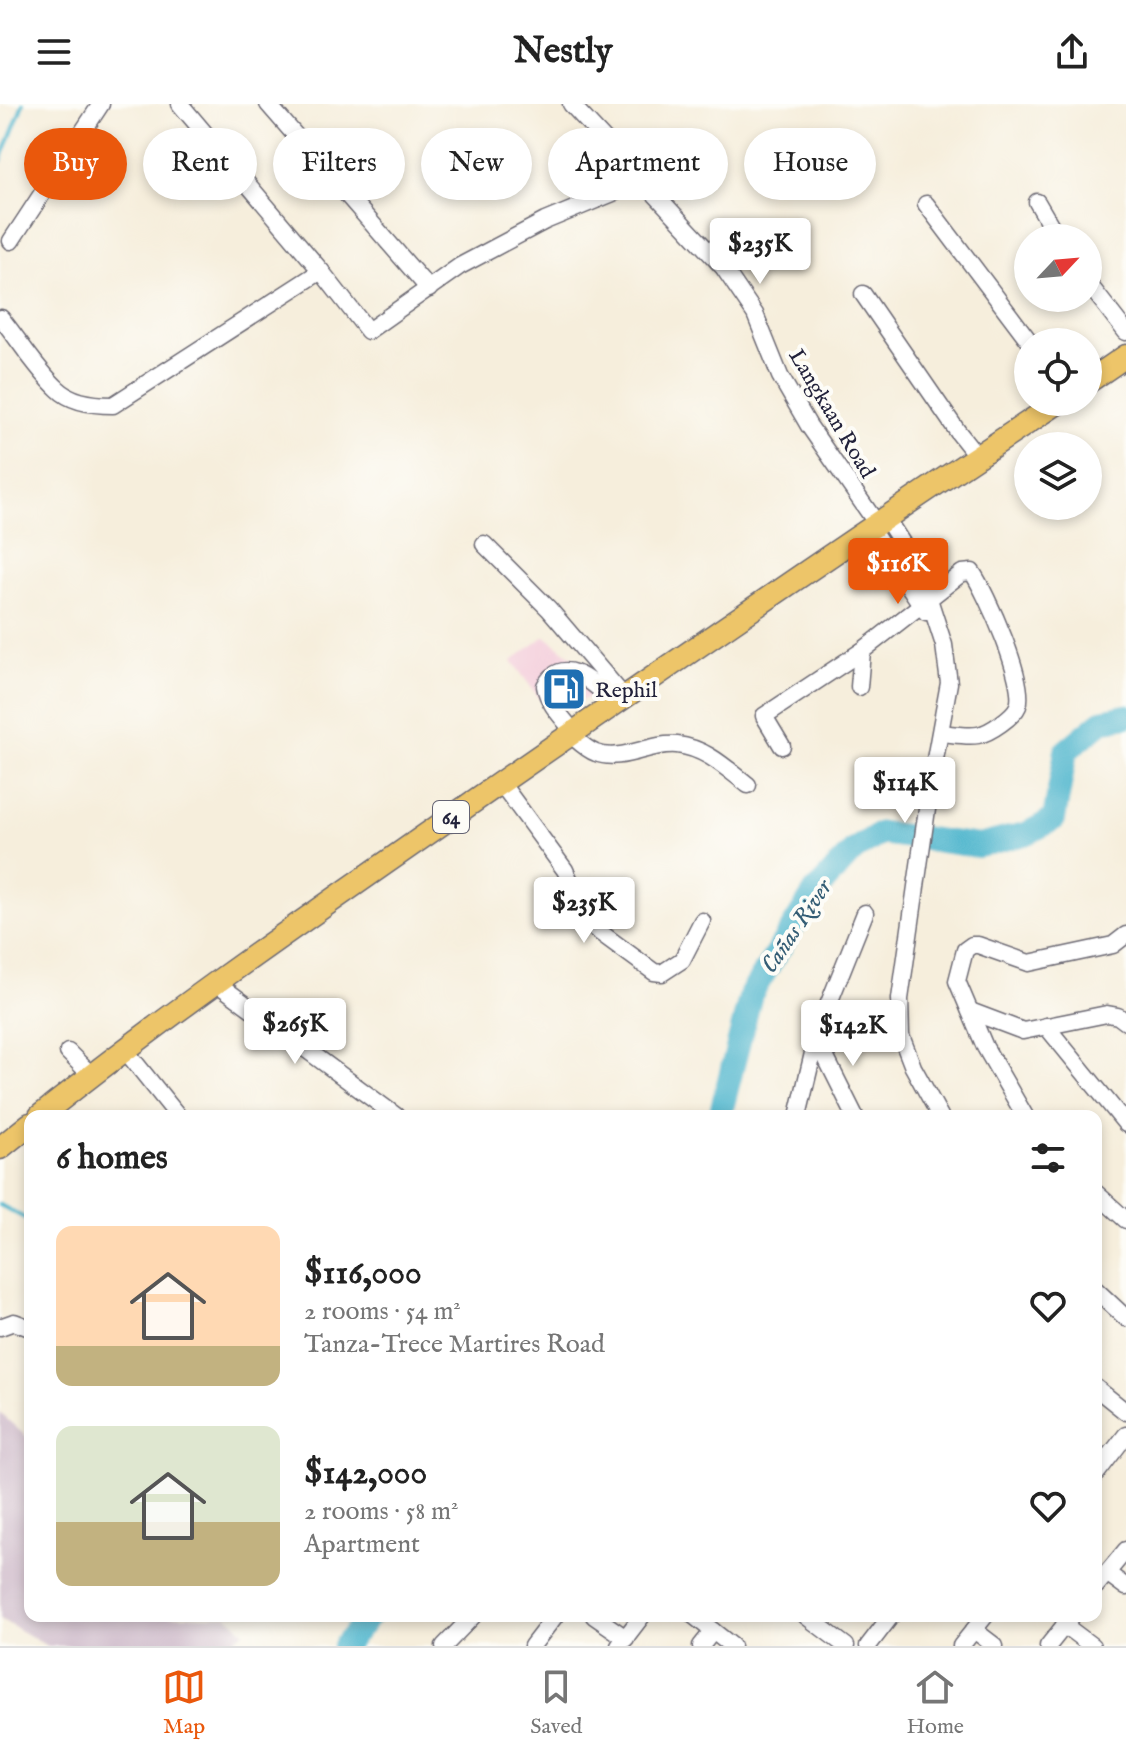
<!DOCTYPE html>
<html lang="en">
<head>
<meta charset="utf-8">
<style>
	body { margin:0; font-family:"IM FELL English",serif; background:#f6f6f6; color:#222; height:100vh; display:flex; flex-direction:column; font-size:30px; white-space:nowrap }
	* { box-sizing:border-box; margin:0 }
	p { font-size:26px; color:#767676 }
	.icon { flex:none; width:44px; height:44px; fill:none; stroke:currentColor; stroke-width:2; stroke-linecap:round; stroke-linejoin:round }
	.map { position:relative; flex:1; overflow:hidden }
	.details { position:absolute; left:24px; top:1006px; width:1078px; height:512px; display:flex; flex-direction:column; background:#fff; border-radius:16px; box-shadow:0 4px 12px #0003 }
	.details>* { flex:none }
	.hud { position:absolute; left:24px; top:24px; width:1078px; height:72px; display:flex; gap:16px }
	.needle { width:52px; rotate:64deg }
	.tools { position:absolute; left:1014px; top:120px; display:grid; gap:16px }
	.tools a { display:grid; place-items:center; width:88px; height:88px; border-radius:50%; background:#fff; box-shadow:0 4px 12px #0003; font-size:40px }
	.price { position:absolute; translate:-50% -68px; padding:0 18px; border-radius:8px; background:#fff; color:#222; font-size:26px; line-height:52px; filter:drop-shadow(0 2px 4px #0008) }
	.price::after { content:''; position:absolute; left:50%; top:48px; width:24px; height:18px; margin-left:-12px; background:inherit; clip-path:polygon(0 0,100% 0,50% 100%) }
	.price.on { background:#ea580c; color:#fff }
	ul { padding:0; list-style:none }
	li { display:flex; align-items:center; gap:24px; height:200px; padding:0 32px }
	li span { display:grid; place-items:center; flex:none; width:224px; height:160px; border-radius:16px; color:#555 }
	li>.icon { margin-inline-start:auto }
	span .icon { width:96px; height:96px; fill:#fffc; stroke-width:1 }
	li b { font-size:34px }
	h2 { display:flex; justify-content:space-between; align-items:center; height:96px; padding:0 32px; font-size:34px }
	.chip { padding:0 28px; border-radius:36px; background:#fff; box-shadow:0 4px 12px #0003; font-size:28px; line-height:72px }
	.chip.on { background:#ea580c; color:#fff }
	header { display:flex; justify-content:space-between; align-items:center; height:104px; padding:0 32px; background:#fff; font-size:36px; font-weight:700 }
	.menu { display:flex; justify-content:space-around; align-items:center; height:112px; border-top:2px solid #e0e0e0; background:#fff; font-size:22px; color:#767676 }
	.menu a { display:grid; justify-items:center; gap:4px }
	.menu .on { color:#ea580c }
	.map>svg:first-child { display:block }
	.built { fill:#f4cfdc }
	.industrial { fill:#d0bdcc }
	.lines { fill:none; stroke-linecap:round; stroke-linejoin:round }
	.stream { stroke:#4fb6cd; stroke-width:4 }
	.river { stroke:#4fb6cd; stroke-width:24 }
	.minor-casing { stroke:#6c6973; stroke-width:19 }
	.major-casing { stroke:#6c6973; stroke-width:25 }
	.minor { stroke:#fff; stroke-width:16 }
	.major { stroke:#edc569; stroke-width:22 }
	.labels { text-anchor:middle; stroke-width:8; stroke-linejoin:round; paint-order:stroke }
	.shield { fill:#fdfcf7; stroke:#646373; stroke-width:2 }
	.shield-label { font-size:20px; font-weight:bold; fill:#22223b }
	.street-label { font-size:22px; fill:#22223b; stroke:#fdfcf7 }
	.poi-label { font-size:22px; fill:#22223b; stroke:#fdfcf7; text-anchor:start }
	.water-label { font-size:24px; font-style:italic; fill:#345d75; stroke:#fdfcf7 }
</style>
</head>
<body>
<header><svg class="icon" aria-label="menu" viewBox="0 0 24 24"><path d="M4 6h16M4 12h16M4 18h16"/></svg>Nestly<svg class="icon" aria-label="share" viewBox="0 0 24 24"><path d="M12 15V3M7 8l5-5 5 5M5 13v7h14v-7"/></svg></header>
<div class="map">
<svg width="1126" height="1542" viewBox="0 0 1126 1542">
	<rect width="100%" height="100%" fill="#fdfcf7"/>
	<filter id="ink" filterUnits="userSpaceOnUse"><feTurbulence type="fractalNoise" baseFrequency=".0125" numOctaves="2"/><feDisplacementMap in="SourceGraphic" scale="16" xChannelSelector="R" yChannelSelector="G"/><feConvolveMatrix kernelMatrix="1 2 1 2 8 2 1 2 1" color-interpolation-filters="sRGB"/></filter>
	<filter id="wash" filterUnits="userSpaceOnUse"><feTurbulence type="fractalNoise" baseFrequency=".006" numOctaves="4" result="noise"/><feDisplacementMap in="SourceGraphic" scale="32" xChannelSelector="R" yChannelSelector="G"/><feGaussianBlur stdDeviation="1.8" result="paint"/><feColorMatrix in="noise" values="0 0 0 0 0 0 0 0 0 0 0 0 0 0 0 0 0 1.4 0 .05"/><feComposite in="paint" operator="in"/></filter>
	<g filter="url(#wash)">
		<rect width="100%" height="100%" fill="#f6eedc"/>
		<polygon class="built" points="545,532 610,582 552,612 512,557"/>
		<polygon class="industrial" points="0,1309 30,1336 30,1512 227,1512 245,1528 224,1542 47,1542 0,1515"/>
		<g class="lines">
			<g class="stream">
				<polyline points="0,59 23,0"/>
				<polyline points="0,1101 30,1117"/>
			</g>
			<g class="river">
				<polyline points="720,1012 751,890 815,788 854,746 881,729 979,742 1028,729 1054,715 1066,647 1102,617 1126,612"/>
				<polyline points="344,1542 369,1512"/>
			</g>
		</g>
	</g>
	<g filter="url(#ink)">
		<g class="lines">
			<g class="minor-casing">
				<g id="minor">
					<polyline points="180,0 321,167"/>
					<polyline points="268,0 429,185"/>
					<polyline points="571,0 723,163 755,210 780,272 809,322 877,420"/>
					<polyline points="1037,98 1058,134"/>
					<polyline points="926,100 1030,238"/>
					<polyline points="11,137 101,0"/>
					<polyline points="1088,179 1126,228"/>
					<polyline points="863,190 958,328 977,352"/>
					<path d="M1 214C19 236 37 266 58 285 71 298 95 301 113 301L321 167 368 227 460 162 545 117 642 77"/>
					<polyline points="886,414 911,453 929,495 944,541 949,579 931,677 900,895 901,932 913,963 940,1012"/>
					<polyline points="870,424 926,508"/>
					<polyline points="484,440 549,505 624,593"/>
					<polyline points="859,583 862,547"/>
					<path d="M574 628C563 614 548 600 545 582 565 547 596 583 616 599"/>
					<path d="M570 630C578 637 587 646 596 649 622 659 650 638 677 641 706 644 726 664 748 681"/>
					<path d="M782 642 764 612 862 547 962 469 972 468C986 488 1027 579 1018 602 1014 612 990 629 978 631 967 633 953 630 941 629"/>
					<polyline points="501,679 565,766 590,821 654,868 662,869 682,856 702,817"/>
					<polyline points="218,880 396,1012"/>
					<polyline points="970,907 1023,927 1107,910 1118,912 1126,918"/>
					<polyline points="1046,922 1126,1020"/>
					<polyline points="816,934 855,1012"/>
					<polyline points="125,946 178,1012"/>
					<polyline points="68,948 91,971"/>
					<polyline points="798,1012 819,924 865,809"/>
					<polyline points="1025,1012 985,943 957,877 965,846 972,841 978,841 1029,859 1113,841 1126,831"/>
					<polyline points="1096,1089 1126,1116"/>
					<polyline points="1096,1186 1126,1214"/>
					<polyline points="0,1223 14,1218 30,1224"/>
					<polyline points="1096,1284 1126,1308"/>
					<polyline points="1096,1370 1126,1331"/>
					<polyline points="1107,1469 1126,1483"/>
					<polyline points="1096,1482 1126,1446"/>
					<polyline points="594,1512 626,1534"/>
					<polyline points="694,1512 732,1542"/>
					<polyline points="806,1512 846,1542"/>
					<polyline points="1064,1521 1092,1542"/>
					<polyline points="974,1526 995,1542"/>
					<polyline points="444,1542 473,1512"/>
					<polyline points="532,1542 555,1512"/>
					<polyline points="619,1542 642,1512"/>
					<polyline points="701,1542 713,1527"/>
					<polyline points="868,1542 891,1512"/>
					<polyline points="961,1542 985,1512"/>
					<polyline points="1048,1542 1072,1512"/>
				</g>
			</g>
			<g class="major-casing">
				<g id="major">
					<polyline points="1088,278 1126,252"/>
					<path d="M40 1012C181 899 332 797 480 693 672 560 864 427 1059 298"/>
					<polyline points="0,1044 30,1020"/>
				</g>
			</g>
			<use href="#minor" class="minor"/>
			<use href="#major" class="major"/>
		</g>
	</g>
	<defs>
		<g id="fuel-square" transform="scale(2.3)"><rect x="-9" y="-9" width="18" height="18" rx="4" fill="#1f6fb2" stroke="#fdfcf7"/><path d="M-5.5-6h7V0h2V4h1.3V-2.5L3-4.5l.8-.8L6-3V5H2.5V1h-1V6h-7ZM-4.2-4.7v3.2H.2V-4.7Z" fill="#fff"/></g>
	</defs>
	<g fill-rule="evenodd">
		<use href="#fuel-square" x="564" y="585"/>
	</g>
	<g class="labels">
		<rect class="shield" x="433" y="697" width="36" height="32" rx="6"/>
		<g class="shield-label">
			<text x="451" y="720">64</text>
		</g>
		<g class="street-label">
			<text transform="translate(833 309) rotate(59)" y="8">Langkaan Road</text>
		</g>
		<g class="poi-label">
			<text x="595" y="593">Rephil</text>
		</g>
		<g class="water-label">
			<text transform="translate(796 822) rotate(-56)" y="8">Cañas River</text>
		</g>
	</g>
</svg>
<div class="tools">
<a><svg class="needle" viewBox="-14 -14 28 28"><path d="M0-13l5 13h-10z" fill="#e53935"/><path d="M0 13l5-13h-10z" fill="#767676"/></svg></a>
<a><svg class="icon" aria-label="locate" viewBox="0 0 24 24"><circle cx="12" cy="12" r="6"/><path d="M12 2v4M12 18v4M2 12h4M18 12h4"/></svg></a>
<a><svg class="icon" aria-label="layers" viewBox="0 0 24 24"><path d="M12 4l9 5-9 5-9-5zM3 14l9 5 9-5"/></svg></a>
</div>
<b class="price" style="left:760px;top:182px">$235K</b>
<b class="price on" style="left:898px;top:502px">$116K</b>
<b class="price" style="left:905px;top:721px">$114K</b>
<b class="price" style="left:584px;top:841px">$235K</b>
<b class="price" style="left:295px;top:962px">$265K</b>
<b class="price" style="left:853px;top:964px">$142K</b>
<div class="hud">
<a class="chip on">Buy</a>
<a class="chip">Rent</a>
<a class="chip">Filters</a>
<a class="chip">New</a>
<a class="chip">Apartment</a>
<a class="chip">House</a>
</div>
<section class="details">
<h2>6 homes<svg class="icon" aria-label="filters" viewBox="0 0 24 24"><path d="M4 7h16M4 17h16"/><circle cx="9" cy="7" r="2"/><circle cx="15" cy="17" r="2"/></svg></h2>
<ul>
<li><span style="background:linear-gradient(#ffd9b3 75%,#c2b280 0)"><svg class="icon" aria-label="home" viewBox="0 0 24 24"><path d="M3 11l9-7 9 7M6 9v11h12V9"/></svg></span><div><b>$116,000</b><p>2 rooms · 54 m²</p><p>Tanza-Trece Martires Road</p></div><svg class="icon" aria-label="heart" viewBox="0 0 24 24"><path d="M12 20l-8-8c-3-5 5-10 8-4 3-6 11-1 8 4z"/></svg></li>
<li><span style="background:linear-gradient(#dfe7d0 60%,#c2b280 0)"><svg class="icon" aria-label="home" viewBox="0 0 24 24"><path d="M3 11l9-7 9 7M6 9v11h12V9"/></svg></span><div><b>$142,000</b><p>2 rooms · 58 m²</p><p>Apartment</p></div><svg class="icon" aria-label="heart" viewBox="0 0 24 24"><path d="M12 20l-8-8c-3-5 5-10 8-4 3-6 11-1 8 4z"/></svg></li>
</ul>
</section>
</div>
<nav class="menu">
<a class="on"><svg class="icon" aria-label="map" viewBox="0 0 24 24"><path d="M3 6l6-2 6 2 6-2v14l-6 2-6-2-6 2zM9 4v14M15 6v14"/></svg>Map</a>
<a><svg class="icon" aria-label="saved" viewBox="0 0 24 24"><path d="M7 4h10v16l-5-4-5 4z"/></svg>Saved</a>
<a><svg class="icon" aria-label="home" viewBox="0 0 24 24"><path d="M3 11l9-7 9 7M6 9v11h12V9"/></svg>Home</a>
</nav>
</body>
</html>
